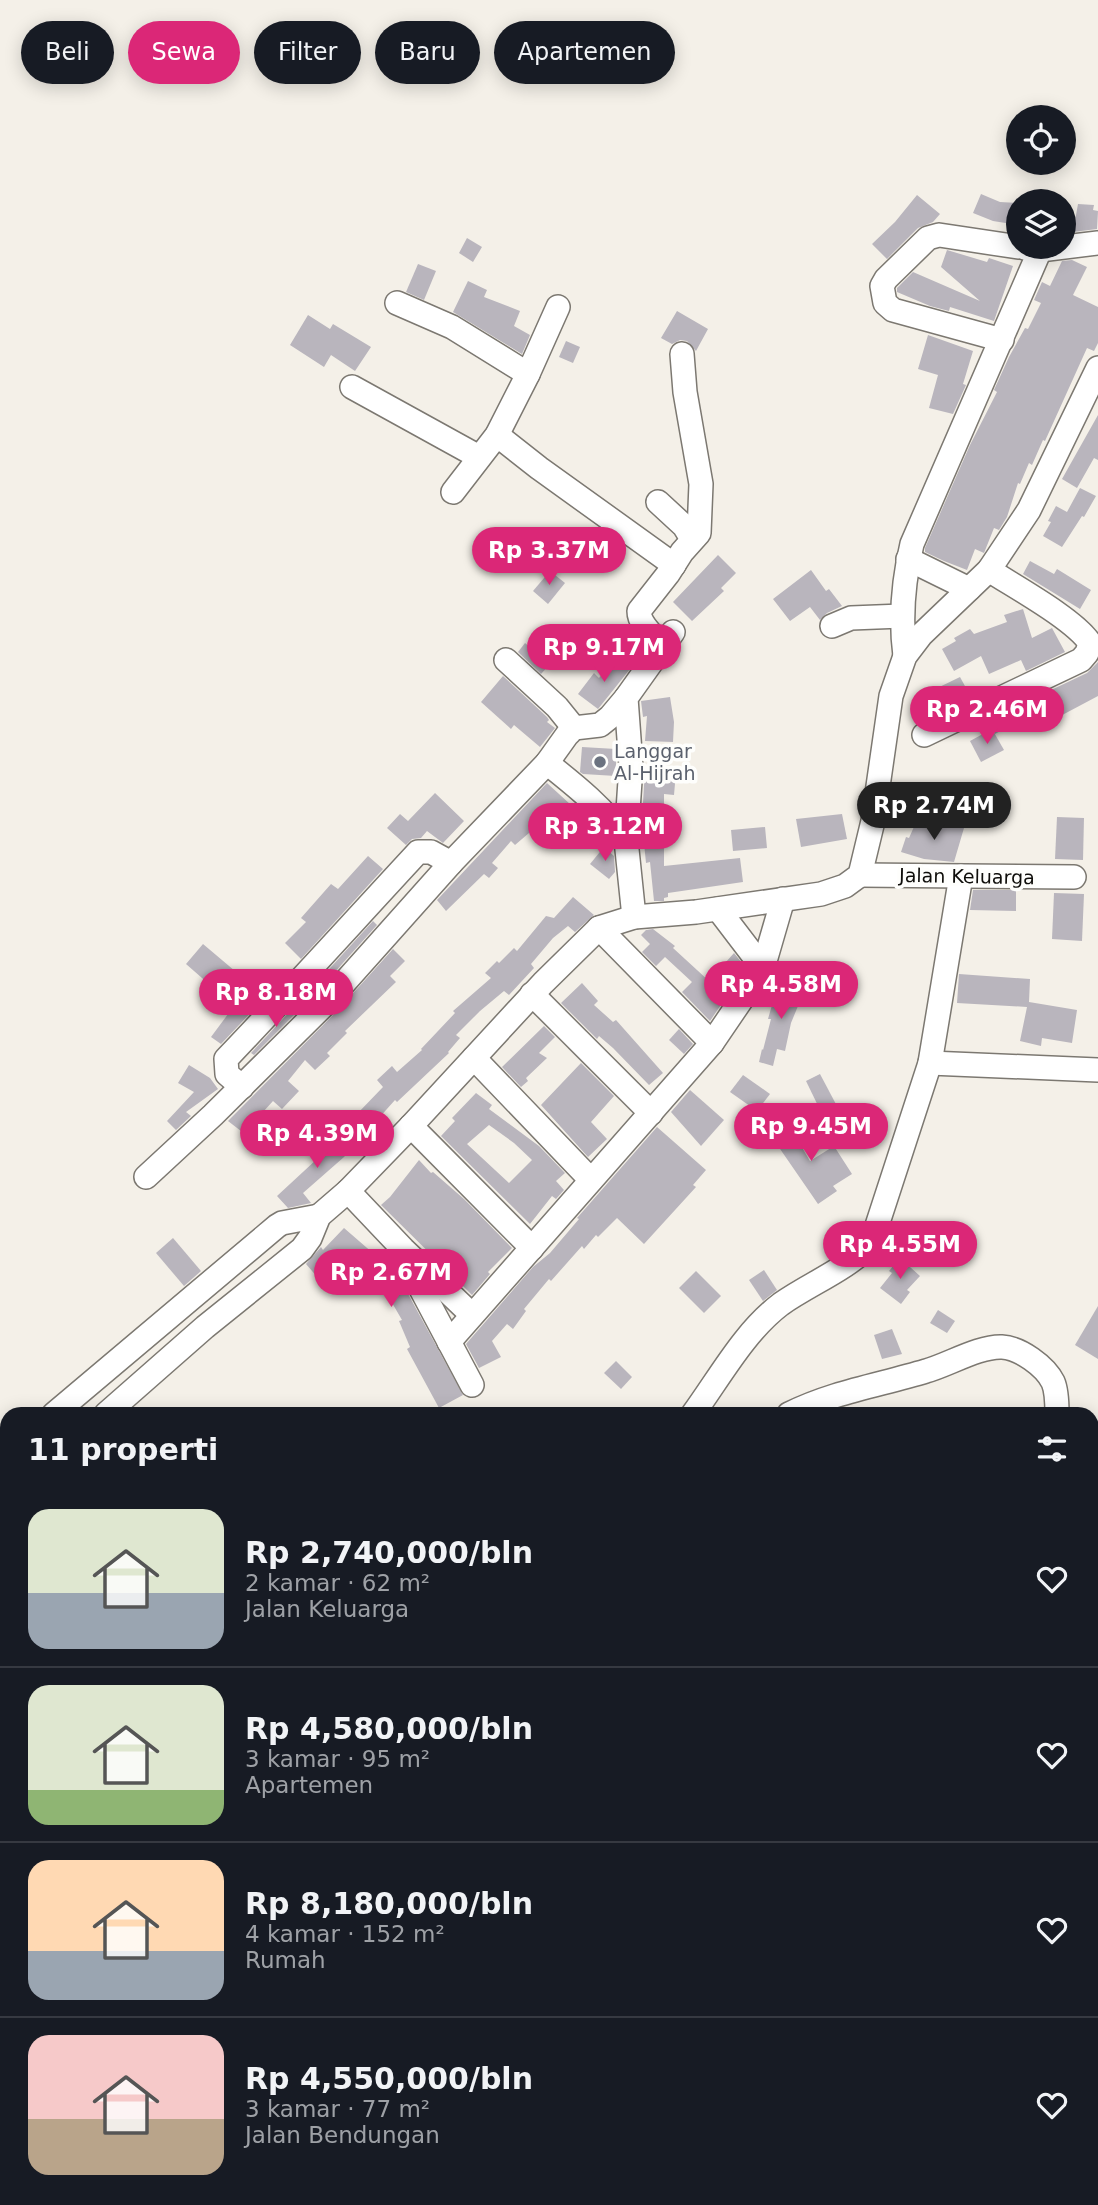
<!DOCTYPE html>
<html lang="id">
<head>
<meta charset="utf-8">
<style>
	body { margin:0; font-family:"DejaVu Sans",sans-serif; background:#20242c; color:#f1f3f6; height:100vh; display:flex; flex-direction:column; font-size:26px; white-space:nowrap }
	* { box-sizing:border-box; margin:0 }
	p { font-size:23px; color:#9ea1a6 }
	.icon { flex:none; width:38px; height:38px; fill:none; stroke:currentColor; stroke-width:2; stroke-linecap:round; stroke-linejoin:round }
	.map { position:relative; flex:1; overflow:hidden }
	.panel { position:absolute; left:0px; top:1407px; width:1099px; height:798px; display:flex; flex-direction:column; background:#171b24; border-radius:21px 21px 0 0; box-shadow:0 4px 18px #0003 }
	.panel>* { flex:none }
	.hud { position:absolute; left:21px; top:21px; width:700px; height:63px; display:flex; gap:14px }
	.buttons { position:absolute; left:1006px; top:105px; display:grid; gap:14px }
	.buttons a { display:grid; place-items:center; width:70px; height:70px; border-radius:50%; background:#171b24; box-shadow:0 4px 18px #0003; font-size:35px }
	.price { position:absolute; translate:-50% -60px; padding:0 16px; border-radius:24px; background:#db2777; color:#fff; font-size:23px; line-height:46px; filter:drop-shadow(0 2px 4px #0008) }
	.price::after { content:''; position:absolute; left:50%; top:42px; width:21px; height:16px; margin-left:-10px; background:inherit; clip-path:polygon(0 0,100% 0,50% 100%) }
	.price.selected { background:#222; color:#fff }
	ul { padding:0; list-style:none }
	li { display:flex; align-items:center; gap:21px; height:175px; padding:0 28px }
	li+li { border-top:2px solid #363941 }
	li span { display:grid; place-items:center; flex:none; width:196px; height:140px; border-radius:21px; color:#555 }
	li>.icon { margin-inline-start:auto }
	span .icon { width:84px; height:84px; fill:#fffc; stroke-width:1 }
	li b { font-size:30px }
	h2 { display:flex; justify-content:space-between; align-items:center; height:84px; padding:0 28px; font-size:30px }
	.pill { padding:0 24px; border-radius:32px; background:#171b24; box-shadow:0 4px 18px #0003; font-size:24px; line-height:63px }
	.pill.selected { background:#db2777; color:#fff }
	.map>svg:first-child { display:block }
	.building { fill:#b9b5bd; fill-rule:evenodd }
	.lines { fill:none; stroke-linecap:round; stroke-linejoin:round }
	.minor-casing { stroke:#7c7871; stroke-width:26 }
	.major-casing { stroke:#7c7871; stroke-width:33 }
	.minor { stroke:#fff; stroke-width:23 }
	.major { stroke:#fff; stroke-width:30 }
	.worship-dot { fill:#6b7280; stroke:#fefefc; stroke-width:2.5 }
	.labels { text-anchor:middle; stroke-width:7; stroke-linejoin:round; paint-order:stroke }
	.worship-label { font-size:19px; fill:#5b616d; stroke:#fefefc; text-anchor:start }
	.street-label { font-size:19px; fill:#0f0e0b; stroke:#fefefc }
</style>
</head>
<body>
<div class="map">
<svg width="1098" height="2205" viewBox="0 0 1098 2205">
	<rect width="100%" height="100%" fill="#f4f0e8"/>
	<g class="building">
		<polygon points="981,194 1000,202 1018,203 1018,225 993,221 973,213"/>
		<polygon points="917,195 940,214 933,222 918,228 887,259 872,244 895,222"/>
		<polygon points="1078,204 1094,205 1093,210 1098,211 1097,229 1073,232"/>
		<polygon points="467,238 482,247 473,262 459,253"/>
		<polygon points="947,250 987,262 989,258 1013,266 994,321 950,307 949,311 930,306 897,292 897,288 913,272 980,301 941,267"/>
		<polygon points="1072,260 1087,267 1073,295 1098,307 1098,343 1094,351 1087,348 1045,441 1043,440 1032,465 1029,463 1020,484 1018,483 1007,517 999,530 994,528 984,553 975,549 967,570 944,561 925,552 925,548 970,445 997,392 994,390 1009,357 1025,328 1028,329 1041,303 1034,300 1042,282 1050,286 1062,261"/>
		<polygon points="418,264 436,271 424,300 406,292"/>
		<polygon points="468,281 487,290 484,297 520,311 514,326 530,335 522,354 453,312"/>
		<polygon points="677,311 708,329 696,351 687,341 680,340 672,344 661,338"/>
		<polygon points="308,315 330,329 333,324 371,347 355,371 331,355 324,367 290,345"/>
		<polygon points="928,335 973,351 963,384 966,385 953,414 929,408 938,375 918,369"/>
		<polygon points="566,341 580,347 573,363 559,357"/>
		<polygon points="1098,415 1098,460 1094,458 1077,488 1062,479"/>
		<polygon points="1080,488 1096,496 1084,517 1082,516 1062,547 1043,536 1051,522 1048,521 1056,506 1067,512"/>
		<polygon points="718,555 736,573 721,588 724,591 692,621 673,602"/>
		<polygon points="1030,561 1054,574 1057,569 1091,590 1080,609 1023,574"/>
		<polygon points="811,570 826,591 829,589 842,606 827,613 820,620 810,607 790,621 773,599"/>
		<polygon points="550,571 565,583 548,604 533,591"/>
		<polygon points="1023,609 1032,638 1052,628 1065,652 1026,671 1021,660 989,674 981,656 954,671 942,649 956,641 954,638 970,629 974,634 1007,622 1004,615"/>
		<polygon points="525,643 550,664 541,674 518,652"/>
		<polygon points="615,658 630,669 598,709 578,694 594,673 599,678"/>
		<polygon points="1098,662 1098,696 1034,730 1026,717 995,734 990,725 993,723 991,720 1008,711 1010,713 1030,700 1087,673"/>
		<polygon points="503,676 547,717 549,720 547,722 555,728 540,747 514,725 511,729 481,702"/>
		<polygon points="960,677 971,697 935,714 925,694"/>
		<polygon points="670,697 674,722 673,742 645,741 647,716 643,717 641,701"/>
		<polygon points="992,729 1004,750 981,762 970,741"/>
		<polygon points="582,747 616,749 616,776 583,774 580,772"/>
		<polygon points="645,769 676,772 674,795 664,794 664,866 740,858 743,882 668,893 668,897 664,898 664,901 654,901 650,862 646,863 644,843 646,843 646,814 643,814 643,803"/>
		<polygon points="547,783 606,837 594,849 578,834 572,840 547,818 539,829 536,827 515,845 511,841 492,863 498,868 489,878 484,874 446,911 437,900"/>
		<polygon points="435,793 464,821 443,843 427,831 421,838 412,839 406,845 387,828 400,814 408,821"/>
		<polygon points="842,814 847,839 801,847 796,819"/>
		<polygon points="1057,817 1084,818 1083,860 1055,859"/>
		<polygon points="917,820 941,830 943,821 964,828 954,862 924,859 901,852 906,837 909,838"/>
		<polygon points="765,827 767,848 733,851 731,830"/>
		<polygon points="604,847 614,856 615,872 609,879 590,864"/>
		<polygon points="368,856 383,869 301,959 285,943 306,922 301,918 331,884 338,889"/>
		<polygon points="973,890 1016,890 1016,911 970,910"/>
		<polygon points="1054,893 1084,894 1082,941 1052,939"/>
		<polygon points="573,897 594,915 575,932 568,926 553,938 531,964 534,968 509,995 504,991 480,1011 456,1035 460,1038 448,1052 449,1053 397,1102 395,1100 369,1129 356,1115 383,1087 377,1080 392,1066 397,1072 422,1050 421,1049 455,1013 453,1011 491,978 485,973 497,961 499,963 514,948 517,951 546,916 554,918"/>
		<polygon points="373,921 377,925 325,983 320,979"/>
		<polygon points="653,929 675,946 673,948 709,981 734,953 746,968 710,1021 682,992 692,982 665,957 656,966 642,952 650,944 641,935 646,930"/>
		<polygon points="203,944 248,982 251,983 267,969 279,983 221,1044 211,1037 234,1006 186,964"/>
		<polygon points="393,949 405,961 390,976 396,982 345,1031 347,1033 327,1053 330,1056 315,1070 305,1060 288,1081 299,1091 282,1109 273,1101 253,1123 259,1128 250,1138 228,1121 337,1011"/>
		<polygon points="959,974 1030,979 1029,1002 1077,1010 1072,1043 1042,1038 1041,1046 1020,1041 1027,1007 957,1003"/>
		<polygon points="582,983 598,1001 594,1005 613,1022 616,1020 663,1073 649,1085 613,1048 599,1036 597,1039 561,1003"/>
		<polygon points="778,984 805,989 791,1023 785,1051 777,1049 773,1066 759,1062 762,1049 763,1050 771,1019 768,1019"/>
		<polygon points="295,1006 299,1010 254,1055 251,1053"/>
		<polygon points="544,1026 555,1037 539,1053 547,1058 526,1078 528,1081 521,1087 502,1067"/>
		<polygon points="679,1029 693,1044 684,1054 669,1040"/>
		<polygon points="581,1063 614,1096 591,1122 607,1139 588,1157 541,1105"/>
		<polygon points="189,1065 210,1078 218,1089 186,1112 191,1116 176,1130 167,1121 194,1092 178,1083"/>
		<polygon points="820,1074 838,1108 823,1116 806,1081"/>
		<polygon points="743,1075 770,1094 757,1111 730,1092"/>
		<polygon points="690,1090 724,1120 701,1146 671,1112"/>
		<path d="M476 1093 492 1105 489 1109 539 1146 565 1173 556 1181 564 1190 556 1199 552 1196 530 1224 441 1136 455 1121 452 1118ZM489 1125 514 1143 532 1160 509 1183 467 1144Z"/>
		<polygon points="785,1119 810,1161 834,1146 852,1174 833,1186 837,1191 818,1204 767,1130"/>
		<polygon points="657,1127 706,1170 693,1185 696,1187 644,1244 617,1218 598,1237 596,1235 584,1249 582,1246 551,1281 549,1279 524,1309 526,1311 513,1329 507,1324 492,1341 501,1357 479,1368 466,1344 533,1267 550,1253 579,1219 577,1218"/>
		<polygon points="342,1129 357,1143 344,1157 303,1193 311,1203 288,1208 277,1196 317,1159 314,1157"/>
		<polygon points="419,1160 431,1173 433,1172 464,1199 512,1248 488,1272 490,1274 472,1295 381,1205 390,1197"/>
		<polygon points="344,1228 374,1254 383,1249 393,1259 401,1281 463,1395 439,1408 407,1349 410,1347 399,1321 402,1320 384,1289 380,1291 362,1255 325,1286 306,1264 321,1247 323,1250"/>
		<polygon points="173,1238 201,1271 184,1286 156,1253"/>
		<polygon points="900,1258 920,1276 907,1290 910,1292 901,1304 880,1288 892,1273 889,1271"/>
		<polygon points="764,1270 777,1290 763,1301 749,1280"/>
		<polygon points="696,1271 721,1296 704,1313 679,1288"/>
		<polygon points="1098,1306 1098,1359 1075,1345"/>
		<polygon points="938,1310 955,1321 947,1333 930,1323"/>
		<polygon points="892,1329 902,1354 882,1359 874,1335"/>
		<polygon points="616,1361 632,1377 621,1389 604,1373"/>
	</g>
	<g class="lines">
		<g class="minor-casing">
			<g id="minor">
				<polyline points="1025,248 1040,250 1098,243"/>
				<polyline points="397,303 452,327 528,374"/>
				<polyline points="1002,340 893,310 885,303 882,286 886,279 928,238 939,235 1018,247"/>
				<polyline points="352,387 479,457"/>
				<polyline points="497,435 539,468 674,565"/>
				<polyline points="453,492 497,435 528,374 558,307"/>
				<polyline points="658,502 684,526 692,539"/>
				<polyline points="908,559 969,589"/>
				<polyline points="832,626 851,618 902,616"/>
				<path d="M663 646C654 636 639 625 639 611L668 574 682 552 699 533 701 484 685 392 682 354"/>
				<path d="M905 656C900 618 903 582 912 544L1040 250"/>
				<polyline points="506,660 557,707 574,728"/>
				<path d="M924 735 1081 660 1087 653 1090 643C1074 619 1015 587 989 570"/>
				<path d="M547 763C576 786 605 809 626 840"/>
				<polyline points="860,875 1074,877"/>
				<polyline points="718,909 763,968"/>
				<polyline points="634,917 626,840 631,766 626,698 673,632"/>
				<polyline points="599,928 712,1043"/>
				<polyline points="532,994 651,1113"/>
				<polyline points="474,1058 591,1180"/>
				<polyline points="930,1063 1098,1070"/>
				<path d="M242 1087 227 1074 226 1059C291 991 354 921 418 852H431L451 863"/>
				<polyline points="411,1126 532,1248"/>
				<polyline points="146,1177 213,1115 327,1002 451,863 547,763 567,735 574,728 600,725 610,717 626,698"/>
				<polyline points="348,1191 403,1249 471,1314"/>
				<polyline points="407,1258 420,1287 472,1385"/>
				<polyline points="449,1342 712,1043 763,968 783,899"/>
				<polyline points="54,1414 277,1226 282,1223 319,1216"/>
				<polyline points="106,1414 205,1327 302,1249 310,1238 319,1216 348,1191 411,1126 543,983 599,928 634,917 696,912 821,894 845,886 860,875 873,821 891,696 905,656 921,635 989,570 1029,510 1098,368"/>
				<path d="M693 1414C720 1377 744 1332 781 1304 811 1283 846 1270 871 1244L930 1063 961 876"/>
				<path d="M789 1414C833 1392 880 1385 926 1371 948 1365 979 1346 1002 1347 1020 1348 1045 1366 1053 1382 1057 1391 1057 1404 1057 1414"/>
				<polyline points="0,1459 7,1453"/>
				<polyline points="1092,1481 1098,1483"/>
				<polyline points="0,1501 7,1496"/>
				<polyline points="1092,1583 1098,1565"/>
			</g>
		</g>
		<g class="major-casing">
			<g id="major">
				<polyline points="6,1947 7,1950"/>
				<polyline points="169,2198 174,2205"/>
			</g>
		</g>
		<use href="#minor" class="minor"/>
		<use href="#major" class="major"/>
	</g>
	<circle class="worship-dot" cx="600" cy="762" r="7"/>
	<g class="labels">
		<g class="worship-label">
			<text x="614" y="758">Langgar<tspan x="614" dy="22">Al-Hijrah</tspan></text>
		</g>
		<g class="street-label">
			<text transform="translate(967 876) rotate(1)" y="7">Jalan Keluarga</text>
		</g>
	</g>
</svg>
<div class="buttons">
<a><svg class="icon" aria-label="locate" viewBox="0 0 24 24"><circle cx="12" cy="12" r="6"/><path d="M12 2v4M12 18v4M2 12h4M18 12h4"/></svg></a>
<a><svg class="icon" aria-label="layers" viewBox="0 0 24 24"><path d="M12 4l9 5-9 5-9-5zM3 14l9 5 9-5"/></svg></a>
</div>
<b class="price" style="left:549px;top:587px">Rp 3.37M</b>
<b class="price" style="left:604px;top:684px">Rp 9.17M</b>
<b class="price" style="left:987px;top:746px">Rp 2.46M</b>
<b class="price selected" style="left:934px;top:842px">Rp 2.74M</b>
<b class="price" style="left:605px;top:863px">Rp 3.12M</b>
<b class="price" style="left:781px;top:1021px">Rp 4.58M</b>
<b class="price" style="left:276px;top:1029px">Rp 8.18M</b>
<b class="price" style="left:811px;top:1163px">Rp 9.45M</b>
<b class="price" style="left:317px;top:1170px">Rp 4.39M</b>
<b class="price" style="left:900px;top:1281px">Rp 4.55M</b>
<b class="price" style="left:391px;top:1309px">Rp 2.67M</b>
<div class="hud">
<a class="pill">Beli</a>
<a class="pill selected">Sewa</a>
<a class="pill">Filter</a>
<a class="pill">Baru</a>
<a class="pill">Apartemen</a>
</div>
<section class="panel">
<h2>11 properti<svg class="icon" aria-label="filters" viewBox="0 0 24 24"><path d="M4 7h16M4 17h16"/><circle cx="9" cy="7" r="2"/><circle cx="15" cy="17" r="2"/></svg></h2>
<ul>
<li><span style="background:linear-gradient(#dfe7d0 60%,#9aa5b1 0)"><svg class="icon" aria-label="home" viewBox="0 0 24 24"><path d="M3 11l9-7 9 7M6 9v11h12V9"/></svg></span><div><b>Rp 2,740,000/bln</b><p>2 kamar · 62 m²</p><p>Jalan Keluarga</p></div><svg class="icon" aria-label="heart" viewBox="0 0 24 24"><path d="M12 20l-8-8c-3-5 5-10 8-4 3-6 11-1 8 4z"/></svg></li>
<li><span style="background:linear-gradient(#dfe7d0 75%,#8fb573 0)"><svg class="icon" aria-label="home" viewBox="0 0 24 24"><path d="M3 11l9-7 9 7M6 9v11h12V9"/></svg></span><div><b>Rp 4,580,000/bln</b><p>3 kamar · 95 m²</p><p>Apartemen</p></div><svg class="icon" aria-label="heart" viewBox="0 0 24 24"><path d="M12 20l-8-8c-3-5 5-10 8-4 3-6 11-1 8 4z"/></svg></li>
<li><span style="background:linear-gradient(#ffd9b3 65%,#9aa5b1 0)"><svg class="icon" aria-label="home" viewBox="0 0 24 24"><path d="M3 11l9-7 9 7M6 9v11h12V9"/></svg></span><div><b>Rp 8,180,000/bln</b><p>4 kamar · 152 m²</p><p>Rumah</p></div><svg class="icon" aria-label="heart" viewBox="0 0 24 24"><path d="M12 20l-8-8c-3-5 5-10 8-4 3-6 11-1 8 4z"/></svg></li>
<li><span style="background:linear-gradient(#f6c9c9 60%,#b9a48a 0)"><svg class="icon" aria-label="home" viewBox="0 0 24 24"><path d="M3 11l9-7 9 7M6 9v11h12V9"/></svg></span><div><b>Rp 4,550,000/bln</b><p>3 kamar · 77 m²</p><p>Jalan Bendungan</p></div><svg class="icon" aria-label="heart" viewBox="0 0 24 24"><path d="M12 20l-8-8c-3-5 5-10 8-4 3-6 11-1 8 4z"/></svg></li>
</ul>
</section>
</div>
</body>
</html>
